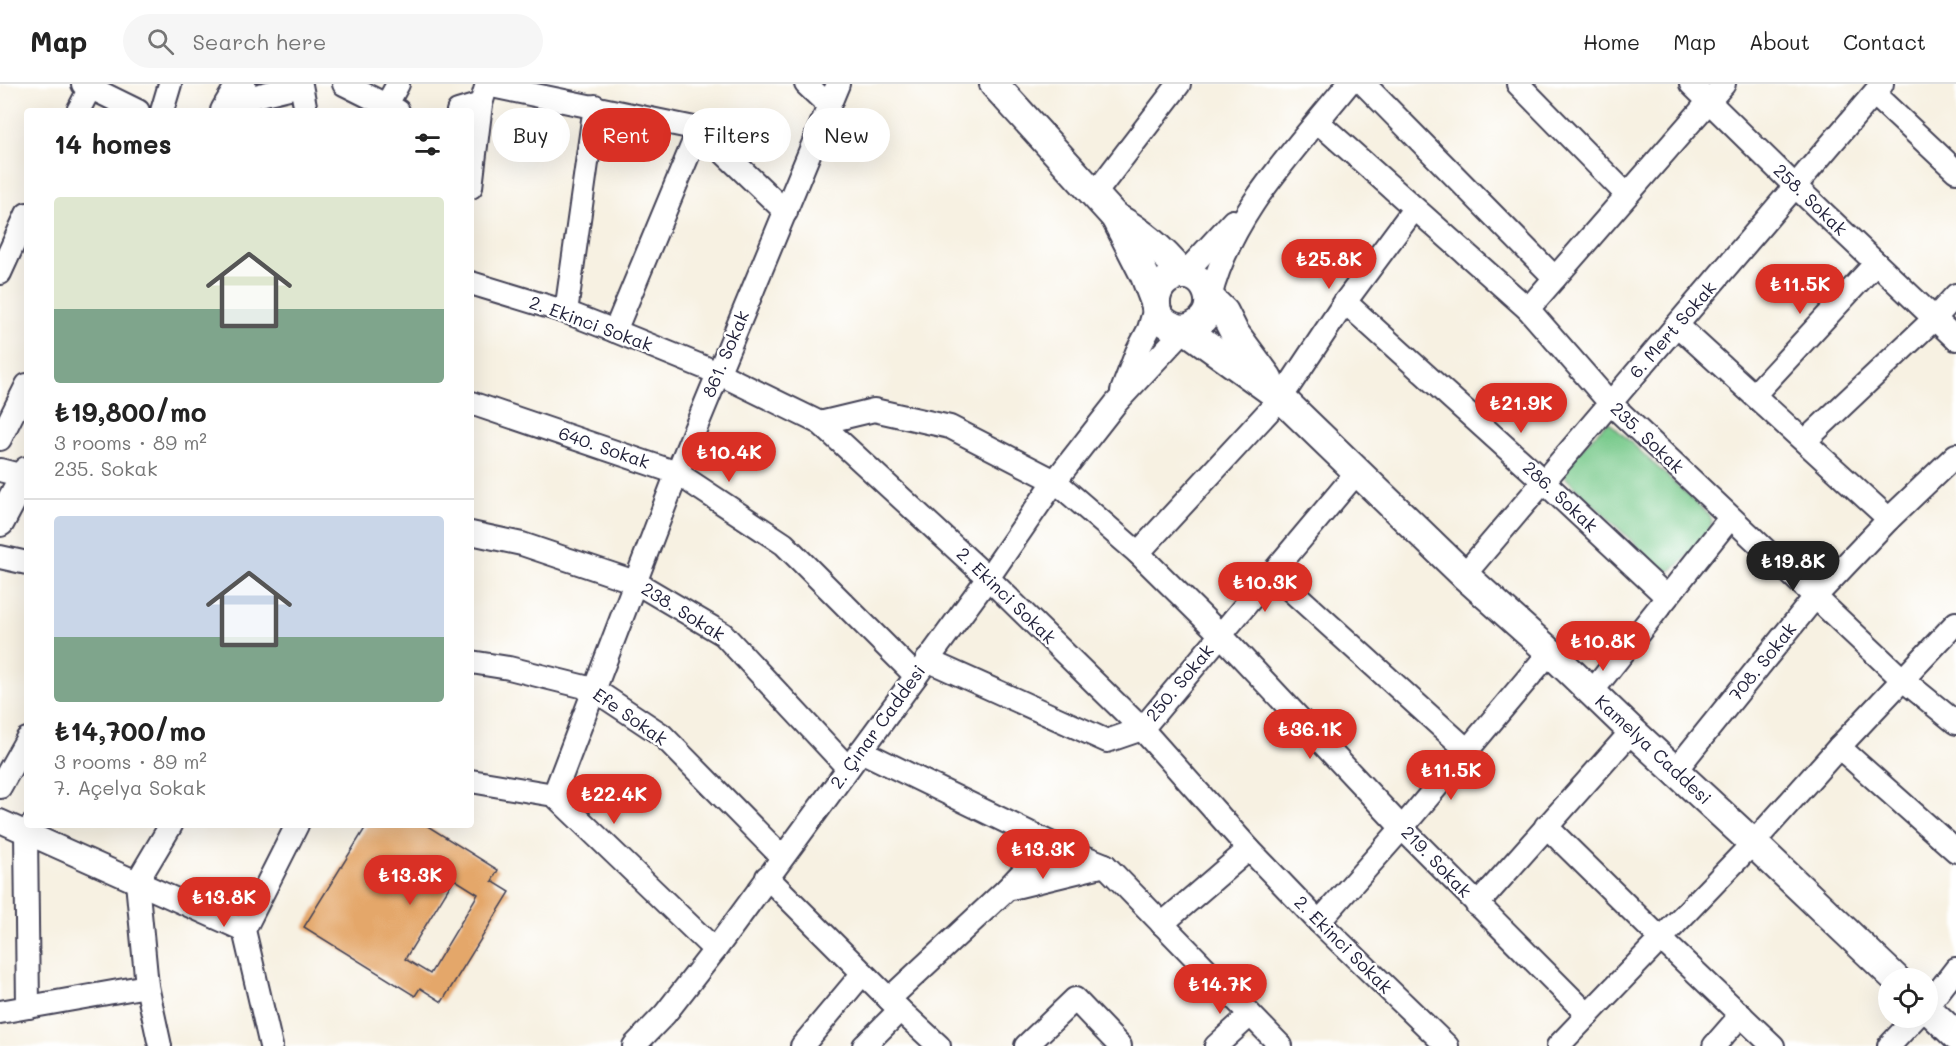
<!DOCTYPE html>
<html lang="en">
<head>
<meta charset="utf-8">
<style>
	body { margin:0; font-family:Mali,sans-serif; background:#f6f6f6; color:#222; height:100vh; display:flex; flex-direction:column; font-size:22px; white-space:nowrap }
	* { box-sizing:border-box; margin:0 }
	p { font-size:20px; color:#767676 }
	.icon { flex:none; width:33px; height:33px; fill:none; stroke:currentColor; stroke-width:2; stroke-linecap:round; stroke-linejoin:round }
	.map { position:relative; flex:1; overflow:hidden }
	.details { position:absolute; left:24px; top:24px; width:450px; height:720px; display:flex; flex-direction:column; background:#fff; border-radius:6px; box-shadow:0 6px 24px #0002 }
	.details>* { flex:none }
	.guide { position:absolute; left:492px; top:24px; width:570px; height:54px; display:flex; gap:12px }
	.tools { position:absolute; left:1878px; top:884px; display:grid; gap:12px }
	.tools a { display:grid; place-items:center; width:60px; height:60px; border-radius:50%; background:#fff; box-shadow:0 6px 24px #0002; font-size:30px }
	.price { position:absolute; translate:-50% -51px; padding:0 14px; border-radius:21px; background:#d93025; color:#fff; font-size:20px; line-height:39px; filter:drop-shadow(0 2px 3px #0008) }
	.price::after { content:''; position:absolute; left:50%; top:36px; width:18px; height:14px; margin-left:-9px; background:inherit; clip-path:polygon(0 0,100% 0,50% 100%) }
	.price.on { background:#222; color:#fff }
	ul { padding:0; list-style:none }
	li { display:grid; align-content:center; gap:12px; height:318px; padding:0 30px }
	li+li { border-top:2px solid #e0e0e0 }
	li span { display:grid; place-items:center; height:186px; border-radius:6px; color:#555 }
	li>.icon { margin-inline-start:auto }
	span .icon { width:108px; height:108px; fill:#fffc; stroke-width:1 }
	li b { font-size:26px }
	h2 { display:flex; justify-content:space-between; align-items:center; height:72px; padding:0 30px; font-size:26px }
	.chip { padding:0 21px; border-radius:27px; background:#fff; box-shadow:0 6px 24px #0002; font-size:21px; line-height:54px }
	.chip.on { background:#d93025; color:#fff }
	header { display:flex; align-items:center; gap:36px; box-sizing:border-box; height:84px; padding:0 30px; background:#fff; border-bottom:2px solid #e0e0e0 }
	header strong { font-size:28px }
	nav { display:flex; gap:33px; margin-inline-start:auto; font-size:21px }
	.search { width:420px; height:54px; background:#f6f6f6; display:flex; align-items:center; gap:15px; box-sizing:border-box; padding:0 21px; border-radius:33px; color:#767676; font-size:22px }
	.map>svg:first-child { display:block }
	.green { fill:#79ca8c; stroke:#4e7664; stroke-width:1.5 }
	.building { fill:#e4a76a; fill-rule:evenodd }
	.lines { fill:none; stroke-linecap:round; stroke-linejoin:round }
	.minor-casing { stroke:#424154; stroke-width:26 }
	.major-casing { stroke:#424154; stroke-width:32 }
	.minor { stroke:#fff; stroke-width:22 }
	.major { stroke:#fff; stroke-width:28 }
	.labels { text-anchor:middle; stroke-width:5; stroke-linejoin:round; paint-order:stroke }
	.street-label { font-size:18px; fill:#22223b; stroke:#fff }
</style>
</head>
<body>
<header>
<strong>Map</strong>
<div class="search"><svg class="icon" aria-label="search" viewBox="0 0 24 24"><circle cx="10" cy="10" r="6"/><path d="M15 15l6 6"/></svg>Search here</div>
<nav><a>Home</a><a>Map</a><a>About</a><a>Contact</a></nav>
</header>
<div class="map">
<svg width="1956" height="962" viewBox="0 0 1956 962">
	<rect width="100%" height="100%" fill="#fff"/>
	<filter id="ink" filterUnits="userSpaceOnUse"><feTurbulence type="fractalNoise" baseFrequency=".0167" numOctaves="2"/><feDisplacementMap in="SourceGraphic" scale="12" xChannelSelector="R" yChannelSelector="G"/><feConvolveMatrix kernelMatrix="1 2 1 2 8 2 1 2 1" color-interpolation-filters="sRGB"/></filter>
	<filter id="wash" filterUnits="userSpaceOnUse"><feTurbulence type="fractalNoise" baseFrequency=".008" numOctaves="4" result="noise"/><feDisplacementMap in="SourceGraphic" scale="24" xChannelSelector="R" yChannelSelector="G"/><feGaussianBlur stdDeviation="1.35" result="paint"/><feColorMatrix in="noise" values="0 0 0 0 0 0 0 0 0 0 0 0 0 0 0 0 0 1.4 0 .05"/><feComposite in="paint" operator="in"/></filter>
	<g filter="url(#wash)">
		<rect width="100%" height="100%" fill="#f7f1e2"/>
		<path class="green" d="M1608 337 1709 431 1712 438C1707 453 1683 479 1670 487L1661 485 1566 394 1562 385Z"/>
		<g id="blocks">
			<path class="building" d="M367 741H426L498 786 492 797 510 808 442 918 420 904 415 912 304 843ZM454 795 478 810 430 890 405 875Z"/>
		</g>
	</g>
	<g filter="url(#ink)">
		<use href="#blocks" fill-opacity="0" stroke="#424154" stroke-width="1.5"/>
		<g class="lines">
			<g class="minor-casing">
				<g id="minor">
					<polyline points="83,0 138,27"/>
					<polyline points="344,0 398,27"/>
					<polyline points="806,0 828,21"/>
					<polyline points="1364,0 1555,194"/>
					<polyline points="1518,0 1627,111"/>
					<polyline points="1691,0 1795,102 1956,255"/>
					<polyline points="487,1 699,45 786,128"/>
					<polyline points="1874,10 1956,87"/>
					<polyline points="231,18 301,1 306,27"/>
					<polyline points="386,22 398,0"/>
					<polyline points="78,27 92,0"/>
					<polyline points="162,27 170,0"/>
					<polyline points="458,27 481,20"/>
					<polyline points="1318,38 1528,225 1610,319 1902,595 1956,639"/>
					<polyline points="471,103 481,20 487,0"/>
					<polyline points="1094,111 1179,0"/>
					<polyline points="0,189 27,130"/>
					<polyline points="1183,191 1233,137"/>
					<polyline points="471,199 566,228 615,247 718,289 820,339 988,494 1142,645 1249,765 1319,838 1447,962"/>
					<path d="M1210 214C1230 130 1295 66 1348 0"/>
					<polyline points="1345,218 1543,397 1667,513"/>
					<polyline points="1528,225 1724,0"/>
					<polyline points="566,228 595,22"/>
					<polyline points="1677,241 1889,435"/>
					<polyline points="615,247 699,45"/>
					<polyline points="1122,307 1137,268 1149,245 1156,221"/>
					<polyline points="1754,311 1876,179"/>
					<polyline points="471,319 677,389 784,460 916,592"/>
					<polyline points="820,339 874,326 950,343 1055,397 1138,469 1221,551 1402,744 1588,931"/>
					<polyline points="0,355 27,301"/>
					<polyline points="1805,357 1934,235 1956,211"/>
					<polyline points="0,386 27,393"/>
					<polyline points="471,449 522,460 635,498 723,550 848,684"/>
					<polyline points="1138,469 1281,314 1345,218 1414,125"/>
					<polyline points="0,473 27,479"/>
					<polyline points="1272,489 1467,666"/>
					<polyline points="1464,491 1882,0"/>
					<polyline points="927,576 1107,657 1142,645 1357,388"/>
					<polyline points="471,578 509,584 593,605 662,651 782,773"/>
					<polyline points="1591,609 1730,434"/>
					<polyline points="1839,663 1956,767"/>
					<polyline points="861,667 1050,759 1105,781 1281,962"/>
					<polyline points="1675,687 1815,513 1889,435 1956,371"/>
					<polyline points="471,697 554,711 715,866"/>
					<polyline points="0,703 27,655"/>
					<polyline points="554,711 677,389 838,0"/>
					<polyline points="0,737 244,846"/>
					<polyline points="1546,742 1661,855 1773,962"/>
					<polyline points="767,793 900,926 939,962"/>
					<polyline points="1007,805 1050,759"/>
					<polyline points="1477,821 1632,647"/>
					<polyline points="1319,838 1402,744 1550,568"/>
					<polyline points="1162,840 1249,765"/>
					<polyline points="889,915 1007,805 1105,781"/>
					<polyline points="1928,921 1956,885"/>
					<polyline points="28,923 26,749 32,741"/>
					<polyline points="0,928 147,902"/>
					<polyline points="160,962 147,902 137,798 171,741"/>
					<polyline points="271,962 244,846 297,741"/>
					<polyline points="634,962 665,930 715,866 988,494 1055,397 1116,319 1185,245"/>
					<polyline points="802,962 863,889"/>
					<polyline points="864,962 900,926"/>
					<polyline points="1026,962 1075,915 1120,962"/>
					<polyline points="1216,962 1250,931"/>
					<polyline points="1558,962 1753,759 1839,663 1956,539"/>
					<polyline points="1714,962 1741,931"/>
					<polyline points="1889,962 1916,933"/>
				</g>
			</g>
			<g class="major-casing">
				<g id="major">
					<path d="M994 0 1115 133C1142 148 1164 167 1183 191"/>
					<polyline points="225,27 241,0"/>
					<polyline points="1115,133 1145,192 1156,221"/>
					<polyline points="1210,214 1224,228 1234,248 1268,294"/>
					<path d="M1185 245C1229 234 1206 177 1171 194 1164 197 1159 204 1157 211 1151 231 1167 244 1185 245L1281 314 1464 491 1550 568 1632 647 1753 759 1895 894"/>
					<polyline points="0,438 27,387"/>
					<polyline points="1928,925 1956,952"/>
				</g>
			</g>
			<use href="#minor" class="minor"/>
			<use href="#major" class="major"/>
		</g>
	</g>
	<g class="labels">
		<g class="street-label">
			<text transform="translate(1810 116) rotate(44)" y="6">258. Sokak</text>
			<text transform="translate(591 240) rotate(20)" y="6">2. Ekinci Sokak</text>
			<text transform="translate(1673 246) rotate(-49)" y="6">6. Mert Sokak</text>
			<text transform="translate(726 270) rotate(-67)" y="6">861. Sokak</text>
			<text transform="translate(1647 354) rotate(44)" y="6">235. Sokak</text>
			<text transform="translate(604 364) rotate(19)" y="6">640. Sokak</text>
			<text transform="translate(1560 413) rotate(43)" y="6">286. Sokak</text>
			<text transform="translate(1006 512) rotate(44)" y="6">2. Ekinci Sokak</text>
			<text transform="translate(683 528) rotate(32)" y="6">238. Sokak</text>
			<text transform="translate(1763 578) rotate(-51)" y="6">708. Sokak</text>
			<text transform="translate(1180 599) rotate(-50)" y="6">250. Sokak</text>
			<text transform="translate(630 633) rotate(35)" y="6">Efe Sokak</text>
			<text transform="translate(878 643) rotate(-54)" y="6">2. Çınar Caddesi</text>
			<text transform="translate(1653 666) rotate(43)" y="6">Kamelya Caddesi</text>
			<text transform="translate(1436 778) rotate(46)" y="6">219. Sokak</text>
			<text transform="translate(1343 861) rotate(45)" y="6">2. Ekinci Sokak</text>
		</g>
	</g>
</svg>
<div class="tools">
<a><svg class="icon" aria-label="locate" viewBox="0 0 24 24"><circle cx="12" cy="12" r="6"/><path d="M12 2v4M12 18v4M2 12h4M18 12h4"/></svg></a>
</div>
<b class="price" style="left:1329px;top:206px">₺25.8K</b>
<b class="price" style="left:1800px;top:231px">₺11.5K</b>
<b class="price" style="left:1521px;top:350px">₺21.9K</b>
<b class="price" style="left:729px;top:399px">₺10.4K</b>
<b class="price on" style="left:1793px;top:508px">₺19.8K</b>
<b class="price" style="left:1265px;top:529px">₺10.3K</b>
<b class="price" style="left:1603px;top:588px">₺10.8K</b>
<b class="price" style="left:1310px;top:676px">₺36.1K</b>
<b class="price" style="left:1451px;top:717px">₺11.5K</b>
<b class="price" style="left:614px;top:741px">₺22.4K</b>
<b class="price" style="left:1043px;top:796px">₺13.3K</b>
<b class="price" style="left:410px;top:822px">₺13.3K</b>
<b class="price" style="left:224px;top:844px">₺13.8K</b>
<b class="price" style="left:1220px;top:931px">₺14.7K</b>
<div class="guide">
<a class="chip">Buy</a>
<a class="chip on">Rent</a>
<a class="chip">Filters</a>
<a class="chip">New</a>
</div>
<section class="details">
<h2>14 homes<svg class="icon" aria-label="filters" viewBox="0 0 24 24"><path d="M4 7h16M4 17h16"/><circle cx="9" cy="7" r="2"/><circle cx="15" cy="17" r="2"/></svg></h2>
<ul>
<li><span style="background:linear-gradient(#dfe7d0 60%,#7fa58c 0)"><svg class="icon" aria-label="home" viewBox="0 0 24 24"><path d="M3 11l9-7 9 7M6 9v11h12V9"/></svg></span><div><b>₺19,800/mo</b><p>3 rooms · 89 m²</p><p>235. Sokak</p></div></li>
<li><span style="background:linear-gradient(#c9d6e8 65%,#7fa58c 0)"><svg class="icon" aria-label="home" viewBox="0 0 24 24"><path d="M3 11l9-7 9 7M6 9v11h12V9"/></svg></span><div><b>₺14,700/mo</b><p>3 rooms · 89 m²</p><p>7. Açelya Sokak</p></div></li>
</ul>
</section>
</div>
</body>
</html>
